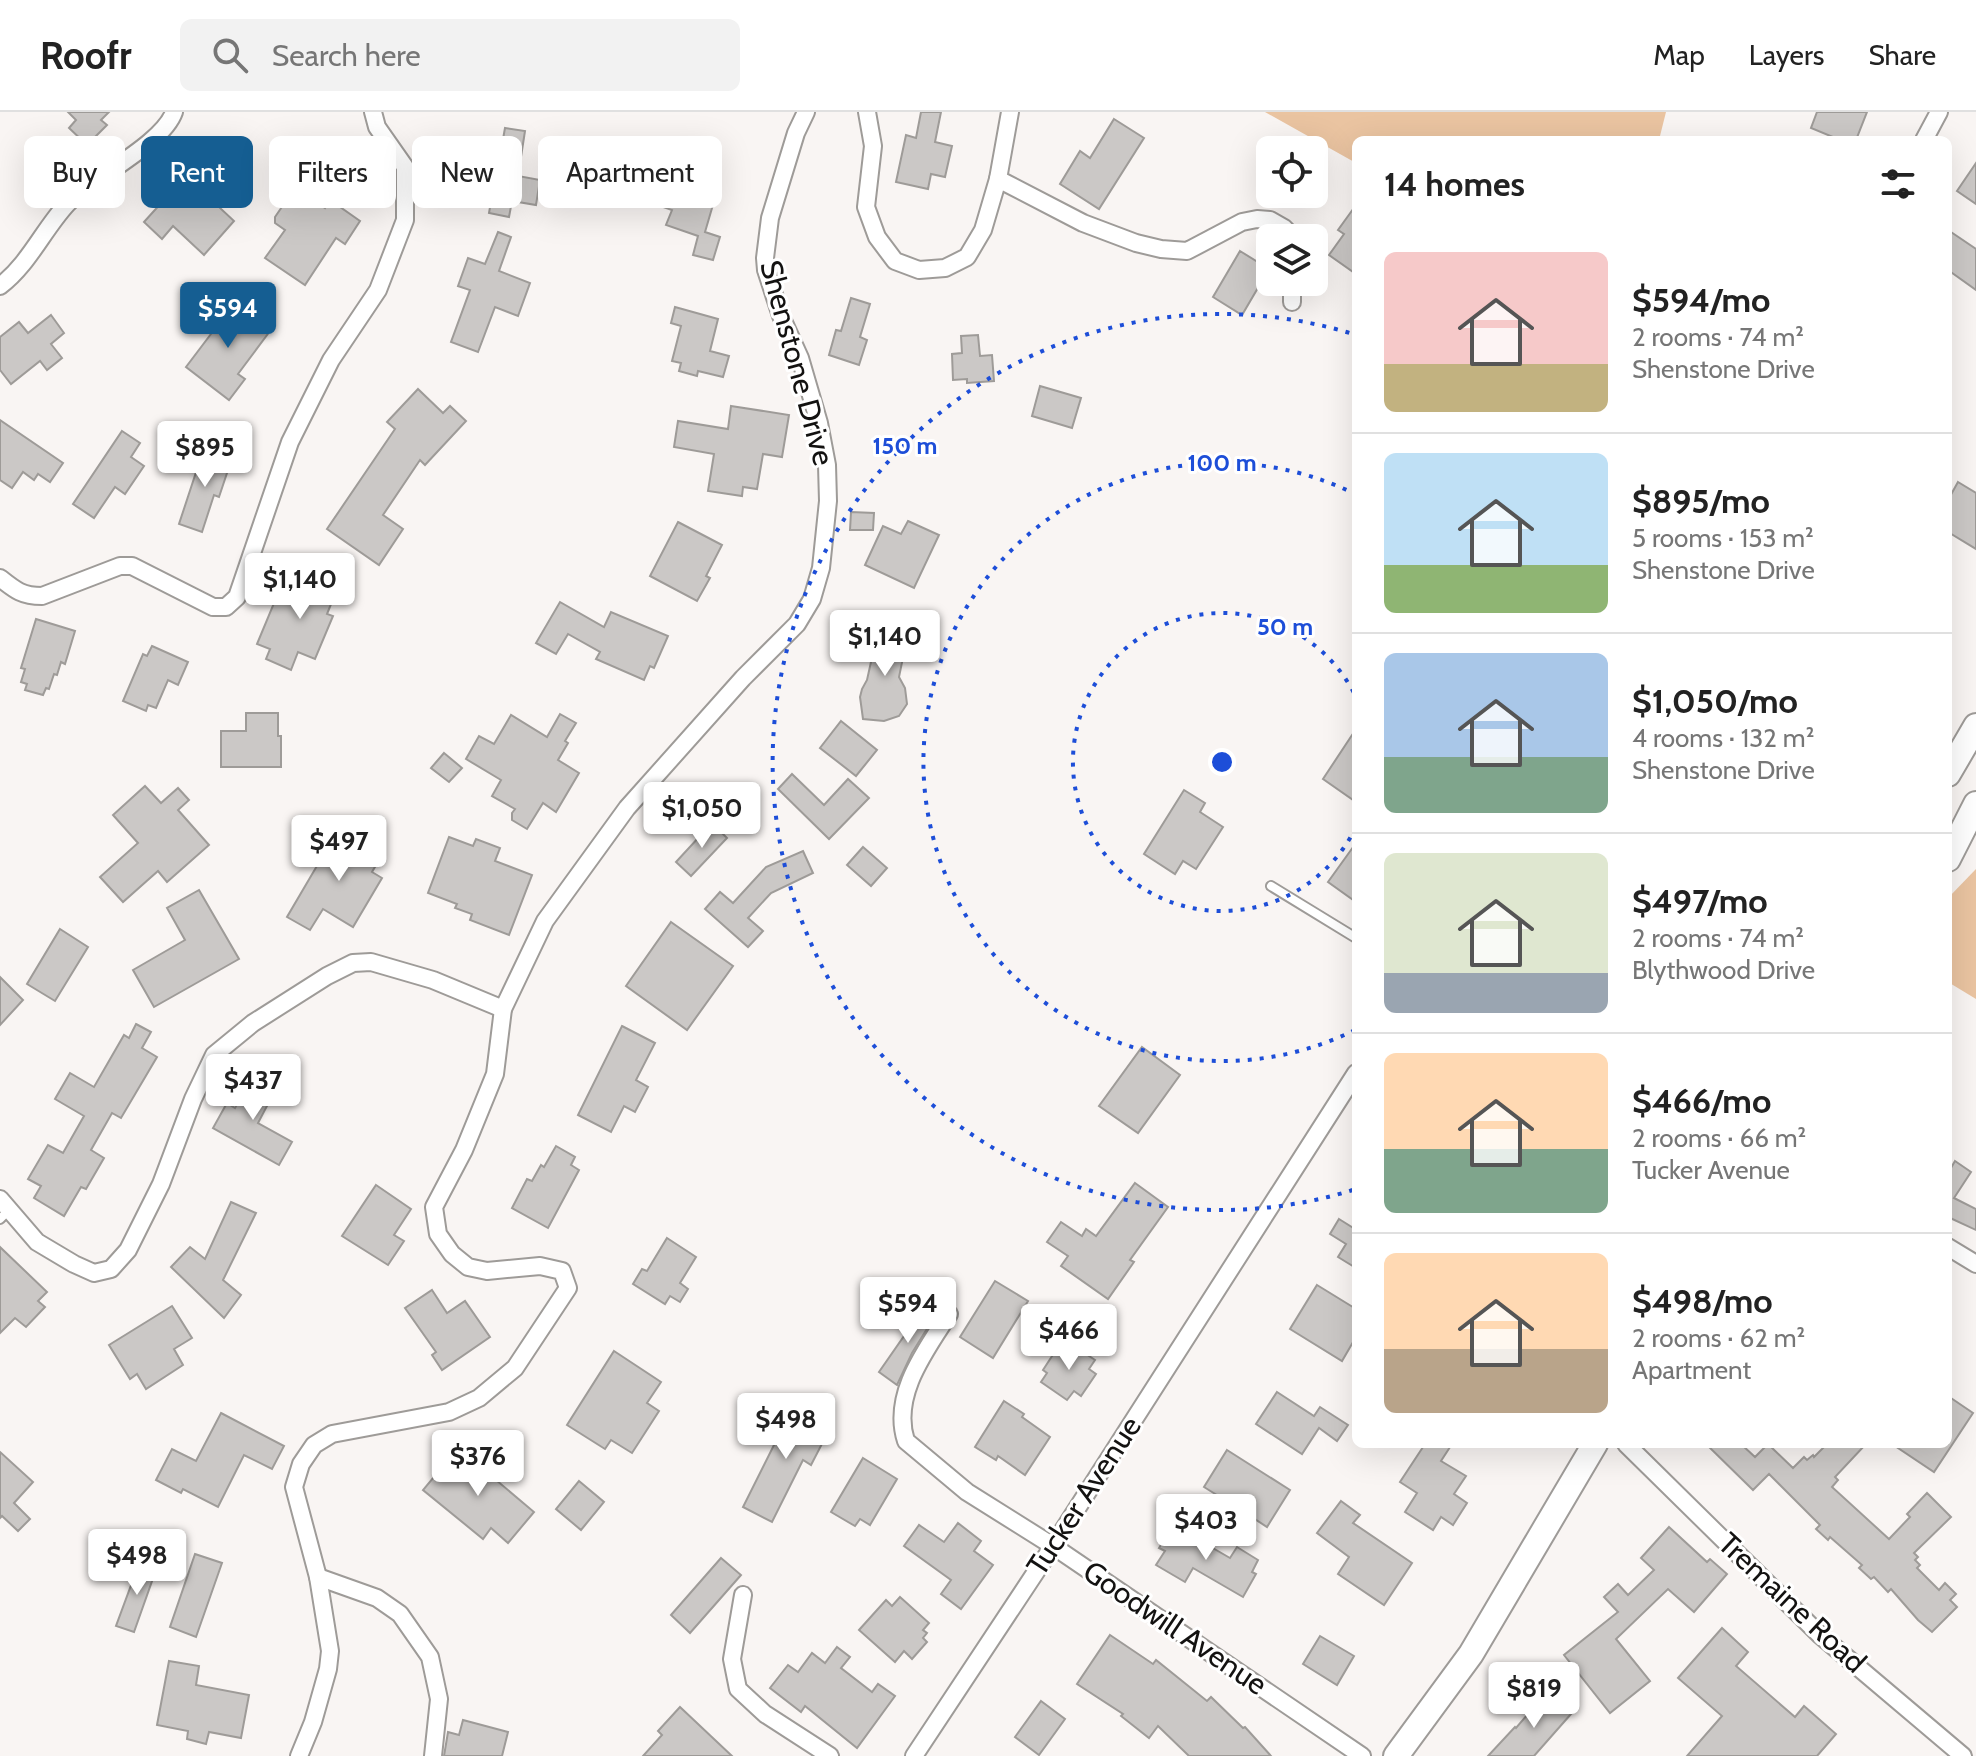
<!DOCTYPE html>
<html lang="en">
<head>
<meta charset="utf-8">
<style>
	body { margin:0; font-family:Cabin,sans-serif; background:#f2f2f2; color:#222; height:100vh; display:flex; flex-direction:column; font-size:30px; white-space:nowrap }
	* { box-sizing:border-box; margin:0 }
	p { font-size:26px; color:#767676 }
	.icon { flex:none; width:44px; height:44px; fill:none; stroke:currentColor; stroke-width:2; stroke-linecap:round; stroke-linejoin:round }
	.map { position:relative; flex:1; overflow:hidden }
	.sheet { position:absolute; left:1352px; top:24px; width:600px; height:1312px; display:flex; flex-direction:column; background:#fff; border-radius:12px; box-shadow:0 8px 32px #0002 }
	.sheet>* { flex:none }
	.guide { position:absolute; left:24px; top:24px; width:760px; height:72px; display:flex; gap:16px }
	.fabs { position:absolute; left:1256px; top:24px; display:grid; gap:16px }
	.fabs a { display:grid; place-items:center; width:72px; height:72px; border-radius:12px; background:#fff; box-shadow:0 8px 32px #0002; font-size:40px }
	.price { position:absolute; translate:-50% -68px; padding:0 18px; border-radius:8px; background:#fff; color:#222; font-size:26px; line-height:52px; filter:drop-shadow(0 2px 4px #0008) }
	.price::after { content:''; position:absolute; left:50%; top:48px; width:24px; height:18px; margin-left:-12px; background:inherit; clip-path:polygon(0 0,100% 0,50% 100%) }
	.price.active { background:#155e92; color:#fff }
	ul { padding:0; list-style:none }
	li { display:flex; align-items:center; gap:24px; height:200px; padding:0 32px }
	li+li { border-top:2px solid #e0e0e0 }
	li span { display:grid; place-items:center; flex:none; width:224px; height:160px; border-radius:12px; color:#555 }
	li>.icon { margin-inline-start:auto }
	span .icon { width:96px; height:96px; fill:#fffc; stroke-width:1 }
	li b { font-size:34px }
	h2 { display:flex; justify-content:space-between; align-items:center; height:96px; padding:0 32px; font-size:34px }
	.chip { padding:0 28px; border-radius:12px; background:#fff; box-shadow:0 8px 32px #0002; font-size:28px; line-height:72px }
	.chip.active { background:#155e92; color:#fff }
	header { display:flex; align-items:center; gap:48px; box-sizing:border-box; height:112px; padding:0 40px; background:#fff; border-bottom:2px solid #e0e0e0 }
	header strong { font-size:38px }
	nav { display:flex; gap:44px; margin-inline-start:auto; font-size:28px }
	.search { width:560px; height:72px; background:#f2f2f2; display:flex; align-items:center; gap:20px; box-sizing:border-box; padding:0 28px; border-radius:12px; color:#767676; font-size:30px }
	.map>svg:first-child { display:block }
	.green { fill:#eac4a1 }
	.building { fill:#cbc8c6; stroke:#9e9b98; stroke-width:2 }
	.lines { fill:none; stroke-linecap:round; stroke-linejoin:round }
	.service-casing { stroke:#9e9b98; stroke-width:12 }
	.minor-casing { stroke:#9e9b98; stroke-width:20 }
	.secondary-casing { stroke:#9e9b98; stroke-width:28 }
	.service { stroke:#fff; stroke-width:8 }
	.minor { stroke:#fff; stroke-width:16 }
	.secondary { stroke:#fff; stroke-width:24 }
	.ring { fill:none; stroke:#1d4ed8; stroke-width:4; stroke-dasharray:4 8 }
	.labels { text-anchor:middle; stroke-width:6; stroke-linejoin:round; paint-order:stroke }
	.street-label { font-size:30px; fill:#131211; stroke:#fff }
	.centre { fill:#1d4ed8; stroke:#fff; stroke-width:4 }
	.ring-label { font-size:24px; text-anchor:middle; font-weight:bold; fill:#1d4ed8; stroke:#fff; stroke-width:6; stroke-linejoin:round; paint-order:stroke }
</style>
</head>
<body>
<header>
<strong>Roofr</strong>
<div class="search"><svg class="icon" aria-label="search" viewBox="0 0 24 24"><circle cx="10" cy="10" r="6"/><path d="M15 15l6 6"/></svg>Search here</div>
<nav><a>Map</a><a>Layers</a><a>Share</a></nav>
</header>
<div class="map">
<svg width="1976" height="1644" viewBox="0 0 1976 1644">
	<rect width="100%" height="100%" fill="#f9f5f3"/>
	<g class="green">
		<polygon points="1265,0 1666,0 1659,28 1356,28 1356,51"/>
		<polygon points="1976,757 1976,887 1948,870 1948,786"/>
	</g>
	<g class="building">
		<polygon points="68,0 109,0 101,8 107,13 87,33 69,16 76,8"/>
		<polygon points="921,0 941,0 935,30 952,34 945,65 931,62 928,77 896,70 906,23 916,26"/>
		<polygon points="1817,0 1867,0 1856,28 1840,28 1811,16"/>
		<polygon points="1114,7 1144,26 1099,97 1060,72 1080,39 1090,46"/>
		<polygon points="505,16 525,19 518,64 540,68 536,93 512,89 509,105 489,101 492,84 482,82 486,59 497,61"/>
		<polygon points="1976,51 1976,92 1957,79"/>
		<polygon points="191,58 209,75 204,81 234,109 204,143 173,114 162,127 144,110"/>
		<polygon points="672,61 696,69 698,63 712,69 710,76 717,79 705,120 720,125 713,148 693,143 698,124 666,113 672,98 660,94"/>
		<polygon points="295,76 325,96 330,88 360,109 345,132 336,126 305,173 265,146 285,118 275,111 275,105"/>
		<polygon points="1356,93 1356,162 1329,143 1344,122 1338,118"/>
		<polygon points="1948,118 1976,137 1976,178 1948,158"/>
		<polygon points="498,120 511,125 499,159 530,171 518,204 495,195 478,240 451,230 470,178 458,174 468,146 485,152"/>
		<polygon points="1240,139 1269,157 1242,203 1213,185"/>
		<polygon points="851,186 870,192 860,225 867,228 859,253 829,243 836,218 841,219"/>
		<polygon points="231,189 270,219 238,262 245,267 229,288 186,255 217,214 214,212"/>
		<polygon points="675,195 718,207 710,239 729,244 723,265 698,259 697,264 679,259 681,251 672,249 681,214 671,211"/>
		<polygon points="51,203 64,221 51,232 62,246 47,258 40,249 11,272 0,258 0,225 19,210 28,221"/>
		<polygon points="978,223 980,244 992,243 994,269 967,271 967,267 953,268 952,242 962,241 961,224"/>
		<polygon points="1040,274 1081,286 1072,316 1032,304"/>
		<polygon points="418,277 443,301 450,294 466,309 425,353 420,348 383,403 403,417 379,453 327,417 395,317 387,310"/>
		<polygon points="731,294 789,303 782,345 763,342 757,377 743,375 742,384 708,379 714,342 674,335 678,309 728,317"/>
		<polygon points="0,308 63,351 50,370 38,362 34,368 23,360 12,376 0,368"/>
		<polygon points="122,319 140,331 131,345 144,354 125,382 115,375 94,406 73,392"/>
		<polygon points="204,336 232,346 219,385 214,383 202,420 179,412"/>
		<polygon points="1958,370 1976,381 1976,437 1948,420 1948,388"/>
		<polygon points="851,400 874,401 873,418 850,418"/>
		<polygon points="908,409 939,423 914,476 865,453 883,414 901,422"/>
		<polygon points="678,410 722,433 706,464 710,466 697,489 650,464"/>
		<polygon points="319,456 342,465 327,502 333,504 315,547 298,540 291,558 266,547 270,537 257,532 279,479 285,482 288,474 308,482"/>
		<polygon points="560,490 604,515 611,500 668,524 654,556 650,554 644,568 596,547 600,540 568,522 556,542 536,531"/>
		<polygon points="36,507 75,519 65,552 61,550 57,563 54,562 49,577 46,576 43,583 25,578 27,572 21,570 25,557 21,556"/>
		<polygon points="879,514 908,521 899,565 905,576 907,592 899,604 884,609 863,607 860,585 862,577 867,568"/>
		<polygon points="152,534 188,550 178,573 168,568 156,596 148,593 146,599 123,589 143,542 147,544"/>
		<polygon points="246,601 278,601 278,624 281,624 281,655 221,655 221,619 246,619"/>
		<polygon points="560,602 576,611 565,629 568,631 558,648 579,661 556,700 543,691 527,717 512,708 512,701 515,697 492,684 501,668 466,647 479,624 494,632 511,603 547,625"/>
		<polygon points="841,609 877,638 856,664 820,636"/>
		<polygon points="1356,617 1356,690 1323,667"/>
		<polygon points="444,641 462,656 449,670 431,656"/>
		<polygon points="792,662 824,693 848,667 869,686 829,727 778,677"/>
		<polygon points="145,674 161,691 178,676 189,688 178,698 209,733 167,770 158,759 123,790 100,765 138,731 113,703"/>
		<polygon points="1184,678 1205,691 1200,700 1223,715 1196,757 1183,749 1175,762 1144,742"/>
		<polygon points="712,711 727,726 691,764 676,750"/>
		<polygon points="338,718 382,743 372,760 382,766 353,815 323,797 310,818 287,805"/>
		<polygon points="449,725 473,734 476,727 500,736 495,749 532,763 509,823 470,808 472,802 455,796 457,792 428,781"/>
		<polygon points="1356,731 1356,790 1328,770"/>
		<polygon points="863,735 887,756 871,774 847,753"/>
		<polygon points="803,739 813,761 771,781 748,806 763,819 748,835 705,797 720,780 733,791 766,755"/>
		<polygon points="199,778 239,847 154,895 133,858 185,828 167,796"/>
		<polygon points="671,810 733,854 687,918 626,874"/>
		<polygon points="60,817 88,835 55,889 27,872"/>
		<polygon points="0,865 23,888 0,913"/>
		<polygon points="136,912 151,920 142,936 157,945 121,1006 112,1001 91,1038 104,1046 86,1077 81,1075 64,1104 34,1086 41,1074 28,1067 48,1033 63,1041 84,1004 55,987 70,961 94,975 124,923 129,926"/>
		<polygon points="622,914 655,931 636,968 648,975 635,1000 624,994 611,1020 578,1003"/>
		<polygon points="1142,935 1180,963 1138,1021 1099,994"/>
		<polygon points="254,962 277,975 258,1011 292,1030 279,1053 213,1016 227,991 235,996"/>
		<polygon points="556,1034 575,1045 571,1053 579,1058 548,1116 512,1096 527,1067 532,1069 541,1053 544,1055"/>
		<polygon points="1955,1049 1971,1060 1954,1086 1976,1097 1976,1118 1948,1105 1948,1061"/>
		<polygon points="1135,1071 1168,1095 1130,1148 1134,1150 1108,1187 1061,1154 1068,1144 1047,1130 1061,1110 1082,1124 1086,1117 1096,1124"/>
		<polygon points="376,1073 411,1097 394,1123 404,1129 388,1153 342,1124"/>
		<polygon points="231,1090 256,1101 223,1168 241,1183 224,1206 171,1155 190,1135 205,1147"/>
		<polygon points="1339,1107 1355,1117 1356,1116 1356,1156 1338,1145 1346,1132 1330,1122"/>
		<polygon points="667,1126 696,1145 680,1171 688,1177 680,1190 670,1184 665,1192 633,1172 642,1157 647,1159"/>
		<polygon points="0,1135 47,1180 38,1189 45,1195 26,1215 15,1206 0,1221"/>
		<polygon points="995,1169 1028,1189 993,1246 960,1225"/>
		<polygon points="1317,1173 1356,1197 1356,1225 1342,1249 1290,1217"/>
		<polygon points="432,1178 447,1201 465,1189 490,1225 442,1258 432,1243 436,1240 405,1196"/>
		<polygon points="927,1191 938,1199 912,1241 897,1273 879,1260"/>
		<polygon points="172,1194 192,1226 174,1237 183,1253 146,1277 137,1262 130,1267 109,1233"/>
		<polygon points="1068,1230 1095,1248 1089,1257 1096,1262 1081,1284 1074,1279 1067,1288 1041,1270 1047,1261 1043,1258 1058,1235 1062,1238"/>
		<polygon points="614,1239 661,1270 647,1291 659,1299 632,1341 611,1328 605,1337 567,1313"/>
		<polygon points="1277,1280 1314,1304 1320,1295 1348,1313 1337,1329 1319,1316 1302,1342 1256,1312"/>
		<polygon points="1948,1284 1973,1301 1934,1360 1892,1332 1948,1332"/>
		<polygon points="1004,1289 1024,1302 1022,1305 1050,1325 1025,1363 998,1344 996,1348 975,1335"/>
		<polygon points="795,1291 826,1306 818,1321 826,1324 811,1353 803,1348 772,1410 743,1395"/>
		<polygon points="221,1301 284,1334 272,1357 244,1343 218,1395 183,1377 181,1381 156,1368 172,1337 196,1349"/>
		<polygon points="1425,1332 1452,1332 1441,1349 1466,1364 1454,1382 1467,1391 1453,1413 1441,1405 1433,1418 1405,1400 1417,1381 1400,1370"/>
		<polygon points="1706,1332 1741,1332 1755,1345 1768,1332 1793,1356 1804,1345 1807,1348 1813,1343 1814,1345 1827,1332 1866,1332 1835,1365 1838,1368 1832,1375 1889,1427 1910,1405 1907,1402 1927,1381 1951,1405 1914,1441 1918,1445 1915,1448 1920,1453 1917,1456 1939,1478 1945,1471 1956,1482 1950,1488 1957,1495 1932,1520 1918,1508 1891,1477 1888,1480 1874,1465 1871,1467 1859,1456 1862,1453 1830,1425 1828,1428 1816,1417 1820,1413 1769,1362 1753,1378"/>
		<polygon points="458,1336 534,1400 508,1431 491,1416 483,1427 423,1378"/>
		<polygon points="1227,1338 1290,1378 1267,1415 1250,1404 1241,1418 1211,1399 1220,1385 1204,1375"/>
		<polygon points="0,1340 33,1370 14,1391 30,1407 18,1419 2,1404 0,1406"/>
		<polygon points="863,1346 897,1367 870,1413 860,1407 855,1414 831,1400"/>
		<polygon points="579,1369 604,1390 581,1418 556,1397"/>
		<polygon points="1341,1389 1360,1403 1353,1411 1412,1451 1384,1493 1338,1462 1349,1445 1317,1421"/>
		<polygon points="958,1411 981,1429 974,1439 993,1453 961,1497 941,1482 951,1468 904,1434 919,1413 944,1430"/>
		<polygon points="1173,1413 1230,1446 1237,1435 1258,1448 1252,1460 1256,1462 1243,1485 1193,1456 1185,1470 1156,1453 1165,1439 1159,1436"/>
		<polygon points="1669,1415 1707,1450 1710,1447 1727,1462 1694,1500 1668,1477 1616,1527 1650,1569 1610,1601 1564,1543 1618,1500 1604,1485 1618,1472 1628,1483 1654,1458 1641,1446"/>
		<polygon points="195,1442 222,1451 196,1525 170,1515"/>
		<polygon points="721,1446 741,1463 690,1521 671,1503"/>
		<polygon points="140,1449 157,1455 134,1520 116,1514"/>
		<polygon points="900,1485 929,1511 923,1518 927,1521 923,1526 927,1530 912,1547 904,1539 895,1550 859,1518 886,1488 892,1494"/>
		<polygon points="1722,1516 1748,1540 1736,1554 1795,1605 1804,1594 1836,1622 1817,1644 1687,1644 1722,1604 1678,1566"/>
		<polygon points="1110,1523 1153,1552 1156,1548 1207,1589 1211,1585 1243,1616 1245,1615 1271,1644 1189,1644 1158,1614 1149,1626 1121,1604 1123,1602 1077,1572"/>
		<polygon points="1320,1524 1354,1544 1337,1573 1303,1552"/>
		<polygon points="837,1535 850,1545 841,1556 872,1580 878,1572 895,1584 857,1636 805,1594 801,1600 770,1576 788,1553 798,1560 812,1541 825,1551"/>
		<polygon points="169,1549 199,1554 196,1573 249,1583 241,1626 209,1620 206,1632 187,1627 188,1619 157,1613"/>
		<polygon points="1546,1581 1571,1602 1534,1644 1488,1644 1515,1615 1516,1616"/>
		<polygon points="1041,1589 1065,1607 1039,1643 1015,1625"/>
		<polygon points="680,1595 732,1644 643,1644 662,1623 658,1619"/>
		<polygon points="463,1608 508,1620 502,1644 444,1644 448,1620 459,1623"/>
	</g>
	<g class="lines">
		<g class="service-casing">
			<g id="service">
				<polyline points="1271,774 1356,826"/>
				<polyline points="0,1107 9,1098"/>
			</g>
		</g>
		<g class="minor-casing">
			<g id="minor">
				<polyline points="867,0 873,34 866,95 877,125 895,149 919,158 945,156 967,145 983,118 998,67 1010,0"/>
				<polyline points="1924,28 1939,0"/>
				<polyline points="998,67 1083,111 1136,131 1161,137 1187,139 1242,110 1257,107 1270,108 1284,116 1294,126"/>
				<path d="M0 174C29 152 43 118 67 92 92 66 163 32 174 0"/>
				<polyline points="1292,190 1292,170"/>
				<path d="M0 466C15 478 22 484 42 484L120 454H132L213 495H226L237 485 290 330 331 248 378 178 405 108V55L377 15 373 0"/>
				<polyline points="0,1087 37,1130 74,1152 94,1161 111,1157 128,1138 161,1072 193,987 214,943 253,911 327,864 353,851 371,850 433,868 503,897"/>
				<polyline points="1948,1135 1976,1152"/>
				<path d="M949 1202C926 1238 891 1283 906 1329L967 1380 1053 1434 1362 1644"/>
				<polyline points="1626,1332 1820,1523 1963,1644"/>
				<polyline points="318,1465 377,1486 400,1502 430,1545 439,1587 433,1644"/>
				<polyline points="743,1483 732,1547 738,1577 765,1602 830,1644"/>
				<polyline points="299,1644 313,1610 328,1557 330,1539 318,1465 294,1375 301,1352 314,1333 332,1322 449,1300 479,1286 515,1256 568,1176 562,1159 540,1154 487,1159 468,1155 452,1142 438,1122 434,1095 464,1038 495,962 503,897 545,809 627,696 743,566 797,512 812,487 821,456 828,389 827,353 819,311 800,246 781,204 766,158 765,146 770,106 796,21 806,0"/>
				<polyline points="914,1644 1053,1434 1356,961"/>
			</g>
		</g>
		<g class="secondary-casing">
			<g id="secondary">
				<polyline points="1948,662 1976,614"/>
				<polyline points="1948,747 1976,692"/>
				<polyline points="1396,1644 1471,1542 1595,1332"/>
			</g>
		</g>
		<use href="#service" class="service"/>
		<use href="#minor" class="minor"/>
		<use href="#secondary" class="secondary"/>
	</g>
	<g class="ring">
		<path d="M1356 715A149 149 0 1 1 1356 585"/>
		<path d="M1355 918A299 299 0 1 1 1355 382"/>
		<path d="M1353 1078A448 448 0 1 1 1353 222"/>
	</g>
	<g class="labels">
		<g class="street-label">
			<text transform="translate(797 251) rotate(75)" y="10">Shenstone Drive</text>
			<text transform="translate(1084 1384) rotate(-57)" y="10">Tucker Avenue</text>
			<text transform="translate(1792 1491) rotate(43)" y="10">Tremaine Road</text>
			<text transform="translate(1175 1516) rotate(34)" y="10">Goodwill Avenue</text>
		</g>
	</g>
	<circle cx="1222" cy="650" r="12" class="centre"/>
	<g class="ring-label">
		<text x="905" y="342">150 m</text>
		<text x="1222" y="359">100 m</text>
		<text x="1285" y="523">50 m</text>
	</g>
</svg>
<div class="fabs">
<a><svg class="icon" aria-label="locate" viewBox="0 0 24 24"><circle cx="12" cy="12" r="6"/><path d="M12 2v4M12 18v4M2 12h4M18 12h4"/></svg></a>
<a><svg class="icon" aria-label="layers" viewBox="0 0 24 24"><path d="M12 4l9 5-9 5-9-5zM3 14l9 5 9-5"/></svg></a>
</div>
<b class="price active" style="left:228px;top:238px">$594</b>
<b class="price" style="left:205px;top:377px">$895</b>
<b class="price" style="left:300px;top:509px">$1,140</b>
<b class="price" style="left:885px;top:566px">$1,140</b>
<b class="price" style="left:702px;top:738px">$1,050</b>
<b class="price" style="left:339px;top:771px">$497</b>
<b class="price" style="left:253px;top:1010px">$437</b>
<b class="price" style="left:908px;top:1233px">$594</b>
<b class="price" style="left:1069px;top:1260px">$466</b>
<b class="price" style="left:786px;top:1349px">$498</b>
<b class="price" style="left:478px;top:1386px">$376</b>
<b class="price" style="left:1206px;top:1450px">$403</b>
<b class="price" style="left:137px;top:1485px">$498</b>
<b class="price" style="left:1534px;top:1618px">$819</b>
<div class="guide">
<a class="chip">Buy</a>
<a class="chip active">Rent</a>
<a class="chip">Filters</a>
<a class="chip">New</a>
<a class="chip">Apartment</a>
</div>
<section class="sheet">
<h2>14 homes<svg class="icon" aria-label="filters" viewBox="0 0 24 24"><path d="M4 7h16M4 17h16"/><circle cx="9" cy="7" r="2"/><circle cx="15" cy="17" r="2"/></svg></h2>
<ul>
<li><span style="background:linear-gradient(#f6c9c9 70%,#c2b280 0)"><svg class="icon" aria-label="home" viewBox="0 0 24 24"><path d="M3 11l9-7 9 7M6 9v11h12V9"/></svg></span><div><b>$594/mo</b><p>2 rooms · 74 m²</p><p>Shenstone Drive</p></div></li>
<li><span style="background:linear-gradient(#bfe0f5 70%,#8fb573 0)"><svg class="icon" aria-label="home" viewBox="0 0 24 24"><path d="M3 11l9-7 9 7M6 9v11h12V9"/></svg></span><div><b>$895/mo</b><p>5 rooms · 153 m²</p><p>Shenstone Drive</p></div></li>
<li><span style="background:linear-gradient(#a9c7e8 65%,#7fa58c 0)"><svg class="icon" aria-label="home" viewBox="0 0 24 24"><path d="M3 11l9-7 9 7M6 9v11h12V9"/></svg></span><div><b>$1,050/mo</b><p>4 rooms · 132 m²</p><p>Shenstone Drive</p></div></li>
<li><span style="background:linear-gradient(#dfe7d0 75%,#9aa5b1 0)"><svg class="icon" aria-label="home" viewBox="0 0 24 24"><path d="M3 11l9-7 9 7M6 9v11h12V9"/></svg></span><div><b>$497/mo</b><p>2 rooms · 74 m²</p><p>Blythwood Drive</p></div></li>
<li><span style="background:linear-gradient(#ffd9b3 60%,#7fa58c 0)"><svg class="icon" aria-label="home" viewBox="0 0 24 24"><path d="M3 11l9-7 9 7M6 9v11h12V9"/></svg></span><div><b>$466/mo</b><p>2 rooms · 66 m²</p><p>Tucker Avenue</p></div></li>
<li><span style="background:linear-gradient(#ffd9b3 60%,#b9a48a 0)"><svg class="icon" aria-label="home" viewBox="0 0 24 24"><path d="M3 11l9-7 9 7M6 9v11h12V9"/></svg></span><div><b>$498/mo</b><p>2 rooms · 62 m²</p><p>Apartment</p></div></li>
</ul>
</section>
</div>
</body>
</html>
